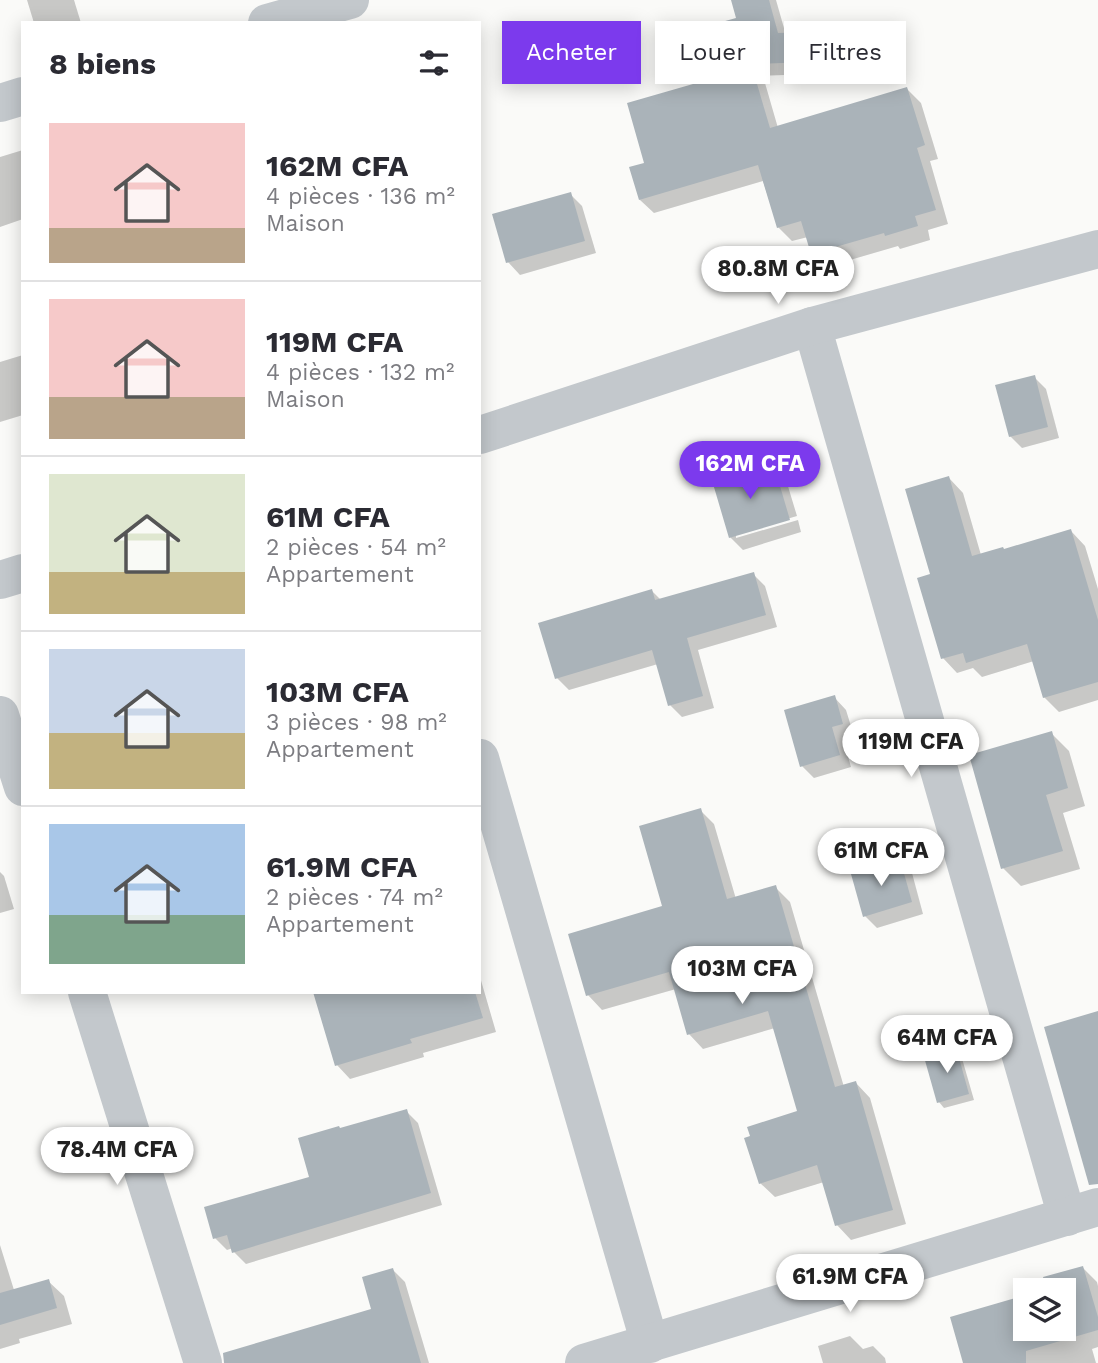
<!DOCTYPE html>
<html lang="fr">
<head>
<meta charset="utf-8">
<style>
	body { margin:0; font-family:"Work Sans",sans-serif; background:#f2f2f3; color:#2b2b33; height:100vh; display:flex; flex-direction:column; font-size:26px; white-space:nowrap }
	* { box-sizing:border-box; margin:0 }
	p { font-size:23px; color:#7c7c81 }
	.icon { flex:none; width:38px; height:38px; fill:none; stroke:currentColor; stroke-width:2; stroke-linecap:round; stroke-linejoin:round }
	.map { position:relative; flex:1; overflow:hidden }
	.sheet { position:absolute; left:21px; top:21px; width:460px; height:973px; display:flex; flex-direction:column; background:#fff; border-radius:0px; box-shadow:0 4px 18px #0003 }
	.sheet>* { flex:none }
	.guide { position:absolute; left:502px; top:21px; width:490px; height:63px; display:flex; gap:14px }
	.controls { position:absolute; left:1013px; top:1278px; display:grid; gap:14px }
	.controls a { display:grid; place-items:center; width:63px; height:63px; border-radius:0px; background:#fff; box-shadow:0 4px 18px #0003; font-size:35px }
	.price { position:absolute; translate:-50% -60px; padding:0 16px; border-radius:24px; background:#fff; color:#222; font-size:23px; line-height:46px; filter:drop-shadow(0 2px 4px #0008) }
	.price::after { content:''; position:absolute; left:50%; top:42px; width:21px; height:16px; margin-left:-10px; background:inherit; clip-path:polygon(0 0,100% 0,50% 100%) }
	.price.selected { background:#7c3aed; color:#fff }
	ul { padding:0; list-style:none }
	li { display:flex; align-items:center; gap:21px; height:175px; padding:0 28px }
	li+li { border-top:2px solid #e1e1e2 }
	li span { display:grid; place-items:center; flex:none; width:196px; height:140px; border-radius:0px; color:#555 }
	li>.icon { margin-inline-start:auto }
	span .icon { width:84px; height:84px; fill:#fffc; stroke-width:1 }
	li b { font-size:30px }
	h2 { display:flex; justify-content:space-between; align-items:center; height:84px; padding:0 28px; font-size:30px }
	.pill { padding:0 24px; border-radius:0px; background:#fff; box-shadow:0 4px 18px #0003; font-size:24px; line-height:63px }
	.pill.selected { background:#7c3aed; color:#fff }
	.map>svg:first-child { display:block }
	.shadow { fill:#0003 }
	.building { fill:#aab3b9 }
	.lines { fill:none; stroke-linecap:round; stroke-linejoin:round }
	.minor { stroke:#c3c8cc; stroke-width:38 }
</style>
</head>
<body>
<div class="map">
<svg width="1098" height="1363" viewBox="0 0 1098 1363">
	<rect width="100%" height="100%" fill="#fafaf8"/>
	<g class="shadow">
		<polygon points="27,0 74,0 81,23 34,23"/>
		<polygon points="733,0 776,0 786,35 835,33 847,45 848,73 758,76 765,83 778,128 907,89 921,103 938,159 930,161 948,224 928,230 930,240 900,249 898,246 826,267 813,253 808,237 792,241 778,227 763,181 654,213 640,200 646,164 740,72 732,64 738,19"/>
		<polygon points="23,150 23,219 0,227 0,157"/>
		<polygon points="570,194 582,206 596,253 520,275 508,262"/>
		<polygon points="23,355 23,415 0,422 0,362"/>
		<polygon points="1034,377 1046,389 1059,438 1022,448 1010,436"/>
		<polygon points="747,468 755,476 775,471 787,483 797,516 736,534 736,538 798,520 801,532 743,550 730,537"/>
		<polygon points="949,478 963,493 981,555 1004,550 1071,531 1085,546 1098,589 1098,700 1059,712 1044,697 1034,661 982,677 973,668 957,673 943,658 932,576"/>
		<polygon points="753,574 765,586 777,627 698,650 714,708 682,717 670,705 658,664 569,690 557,678 652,591 661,600"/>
		<polygon points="834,697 846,710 854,736 843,739 851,767 814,778 802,766"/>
		<polygon points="1051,733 1069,751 1085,806 1063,813 1080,869 1021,886 1003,868"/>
		<polygon points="700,810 714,824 736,899 775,887 790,902 844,1087 856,1083 870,1098 906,1224 851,1240 837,1225 824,1182 775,1197 760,1183 799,1112 775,1028 703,1049 689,1034 676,989 602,1010 588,995 665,907"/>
		<polygon points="899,861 912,873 923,914 877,928 865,916"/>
		<polygon points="0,872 4,876 14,909 0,913"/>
		<polygon points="480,977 496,1032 423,1053 424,1057 350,1079 337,1065 315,992 480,992"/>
		<polygon points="955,1049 961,1055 974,1100 944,1108 939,1102"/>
		<polygon points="406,1111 418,1123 442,1205 246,1264 234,1252 233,1248 227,1250 215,1238 311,1178 340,1130"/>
		<polygon points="0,1245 14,1290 48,1281 64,1296 72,1324 19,1339 20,1343 0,1349"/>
		<polygon points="1083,1268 1097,1282 1098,1286 1098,1347 1092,1349 1096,1363 964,1363 1026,1328 1064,1328"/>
		<polygon points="393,1270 405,1282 429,1363 250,1363 373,1310"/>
		<polygon points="850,1336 863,1349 873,1346 885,1358 886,1363 823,1363 818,1346"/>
	</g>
	<g class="building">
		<polygon points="731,0 769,0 778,33 836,31 837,61 730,65 718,23 736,18"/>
		<polygon points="752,67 770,128 907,87 925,145 917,148 936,210 915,216 918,226 885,236 884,233 811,254 801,221 777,228 758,165 639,200 629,167 644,163 627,103"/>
		<polygon points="571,192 585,241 506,263 492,214"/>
		<polygon points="1035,375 1048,427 1009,437 995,385"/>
		<polygon points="748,466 751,476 775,469 790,520 729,538 711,477"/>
		<polygon points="949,476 972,556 1003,547 1004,549 1071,529 1098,620 1098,682 1043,698 1027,644 966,663 963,653 941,659 917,578 930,574 905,489"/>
		<polygon points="754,572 766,615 687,638 703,696 668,706 652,650 555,679 538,623 652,589 655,600"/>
		<polygon points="835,695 843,724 832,727 840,755 800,767 784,710"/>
		<polygon points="1052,731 1068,788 1046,795 1063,851 1001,869 969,755"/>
		<polygon points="701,808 727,899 776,885 835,1087 856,1081 893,1210 835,1226 817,1165 759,1184 744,1138 750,1136 747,1127 797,1111 768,1011 687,1035 669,972 586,996 568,934 662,906 639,826"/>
		<polygon points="900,859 912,902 863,917 851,874"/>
		<polygon points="313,992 475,992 483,1018 410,1039 412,1043 335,1066"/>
		<polygon points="1098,1011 1098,1184 1089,1185 1044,1027"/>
		<polygon points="956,1047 969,1094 937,1103 924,1057"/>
		<polygon points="407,1109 431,1193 232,1253 227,1235 213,1239 204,1207 309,1177 298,1138 339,1126 340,1128"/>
		<polygon points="1083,1266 1098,1317 1098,1330 1026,1351 1026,1363 963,1363 950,1317 1026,1295 1026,1328 1064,1328 1064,1290 1045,1290 1046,1289 1043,1277"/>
		<polygon points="393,1268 421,1363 224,1363 223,1353 371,1309 362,1277"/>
		<polygon points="49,1279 57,1308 0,1325 0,1293"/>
	</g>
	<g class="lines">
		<g class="minor">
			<polyline points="267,23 350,0"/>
			<polyline points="0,103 23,96"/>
			<polyline points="812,326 1067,1217"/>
			<polyline points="480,435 812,326 1098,249"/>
			<polyline points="0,580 23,573"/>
			<polyline points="0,715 23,787"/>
			<polyline points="480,758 650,1344"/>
			<polyline points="87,992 203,1363"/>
			<polyline points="584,1363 1098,1207"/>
		</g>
	</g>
</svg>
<div class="controls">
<a><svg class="icon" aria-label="layers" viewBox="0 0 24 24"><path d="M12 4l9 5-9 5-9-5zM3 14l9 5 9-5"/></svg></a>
</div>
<b class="price" style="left:778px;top:306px">80.8M CFA</b>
<b class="price selected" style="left:750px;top:501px">162M CFA</b>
<b class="price" style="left:911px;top:779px">119M CFA</b>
<b class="price" style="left:881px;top:888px">61M CFA</b>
<b class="price" style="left:742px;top:1006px">103M CFA</b>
<b class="price" style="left:947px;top:1075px">64M CFA</b>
<b class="price" style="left:117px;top:1187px">78.4M CFA</b>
<b class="price" style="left:850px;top:1314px">61.9M CFA</b>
<div class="guide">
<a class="pill selected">Acheter</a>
<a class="pill">Louer</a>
<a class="pill">Filtres</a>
</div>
<section class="sheet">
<h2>8 biens<svg class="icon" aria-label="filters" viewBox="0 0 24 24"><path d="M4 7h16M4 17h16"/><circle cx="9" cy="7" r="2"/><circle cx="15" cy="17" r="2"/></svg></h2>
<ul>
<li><span style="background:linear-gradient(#f6c9c9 75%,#b9a48a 0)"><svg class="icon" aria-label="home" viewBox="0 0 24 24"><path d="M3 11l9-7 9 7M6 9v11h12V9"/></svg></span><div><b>162M CFA</b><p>4 pièces · 136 m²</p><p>Maison</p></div></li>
<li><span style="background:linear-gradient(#f6c9c9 70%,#b9a48a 0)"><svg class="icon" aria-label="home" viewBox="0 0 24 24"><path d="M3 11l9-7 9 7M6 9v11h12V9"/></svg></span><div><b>119M CFA</b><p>4 pièces · 132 m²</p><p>Maison</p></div></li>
<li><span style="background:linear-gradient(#dfe7d0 70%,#c2b280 0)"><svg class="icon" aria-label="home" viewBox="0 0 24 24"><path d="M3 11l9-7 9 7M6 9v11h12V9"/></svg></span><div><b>61M CFA</b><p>2 pièces · 54 m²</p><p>Appartement</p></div></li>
<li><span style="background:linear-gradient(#c9d6e8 60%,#c2b280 0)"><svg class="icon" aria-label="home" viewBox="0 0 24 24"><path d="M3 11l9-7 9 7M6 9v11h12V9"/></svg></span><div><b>103M CFA</b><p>3 pièces · 98 m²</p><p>Appartement</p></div></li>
<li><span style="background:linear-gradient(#a9c7e8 65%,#7fa58c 0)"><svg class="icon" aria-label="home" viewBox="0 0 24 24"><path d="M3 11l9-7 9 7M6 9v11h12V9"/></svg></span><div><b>61.9M CFA</b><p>2 pièces · 74 m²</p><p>Appartement</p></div></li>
</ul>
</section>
</div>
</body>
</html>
